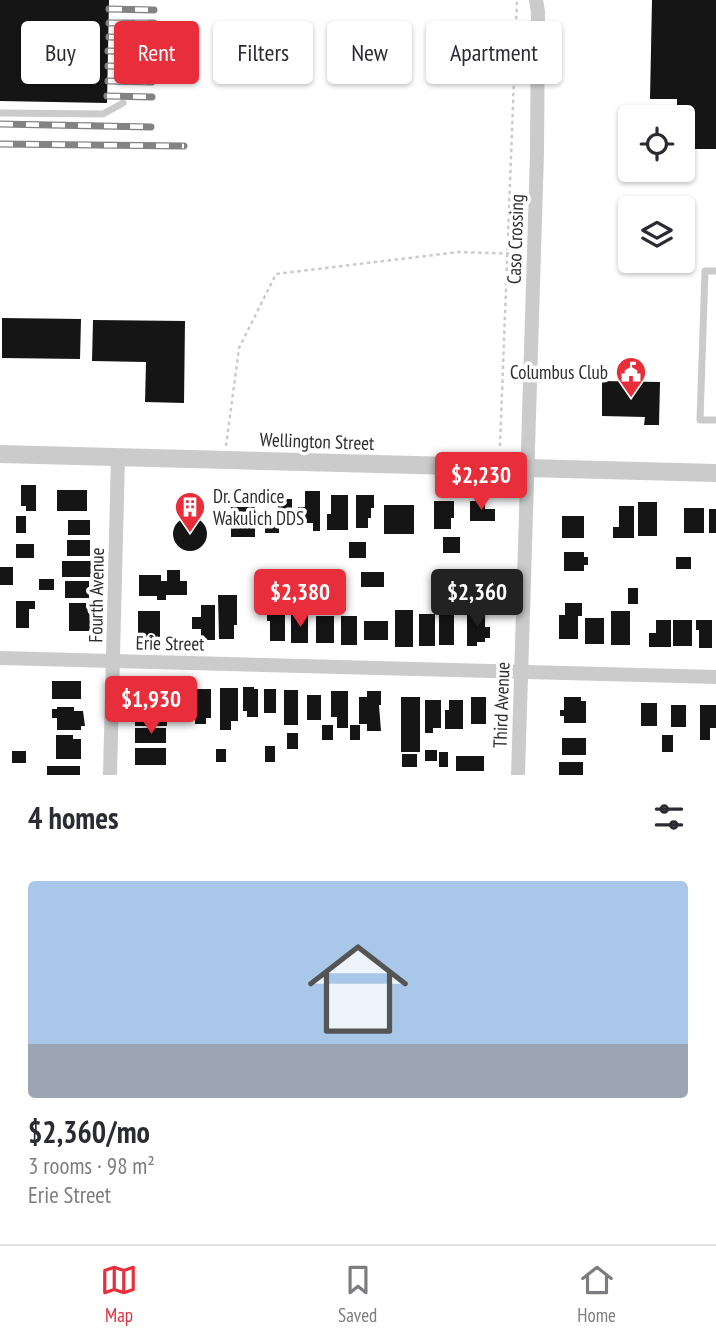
<!DOCTYPE html>
<html lang="en">
<head>
<meta charset="utf-8">
<style>
	body { margin:0; font-family:"PT Sans Narrow",sans-serif; background:#f7f7f7; color:#2b2b33; height:100vh; display:flex; flex-direction:column; font-size:26px; white-space:nowrap }
	* { box-sizing:border-box; margin:0 }
	p { font-size:23px; color:#7c7c81 }
	.icon { flex:none; width:38px; height:38px; fill:none; stroke:currentColor; stroke-width:2; stroke-linecap:round; stroke-linejoin:round }
	.map { position:relative; height:775px; overflow:hidden }
	.side { display:flex; flex-direction:column; background:#fff; flex:1 }
	.side>* { flex:none }
	.hud { position:absolute; left:21px; top:21px; width:676px; height:63px; display:flex; gap:14px }
	.tools { position:absolute; left:618px; top:105px; display:grid; gap:14px }
	.tools a { display:grid; place-items:center; width:77px; height:77px; border-radius:7px; background:#fff; box-shadow:0 2px 5px #0004; font-size:35px }
	.price { position:absolute; translate:-50% -60px; padding:0 16px; border-radius:7px; background:#e82e3a; color:#fff; font-size:23px; line-height:46px; filter:drop-shadow(0 2px 4px #0008) }
	.price::after { content:''; position:absolute; left:50%; top:42px; width:21px; height:16px; margin-left:-10px; background:inherit; clip-path:polygon(0 0,100% 0,50% 100%) }
	.price.active { background:#222; color:#fff }
	ul { padding:0; list-style:none }
	li { display:grid; align-content:center; gap:14px; height:371px; padding:0 28px }
	li span { display:grid; place-items:center; height:217px; border-radius:7px; color:#555 }
	li>.icon { margin-inline-start:auto }
	span .icon { width:126px; height:126px; fill:#fffc; stroke-width:1 }
	li b { font-size:30px }
	h2 { display:flex; justify-content:space-between; align-items:center; height:84px; padding:0 28px; font-size:30px }
	.pill { padding:0 24px; border-radius:7px; background:#fff; box-shadow:0 2px 5px #0004; font-size:24px; line-height:63px }
	.pill.active { background:#e82e3a; color:#fff }
	.tabs { display:flex; justify-content:space-around; align-items:center; height:98px; border-top:2px solid #e1e1e2; background:#fff; font-size:19px; color:#7c7c81 }
	.tabs a { display:grid; justify-items:center; gap:4px }
	.tabs .active { color:#e82e3a }
	.map>svg:first-child { display:block }
	.building { fill:#151515 }
	.lines { fill:none; stroke-linecap:round; stroke-linejoin:round }
	.path { stroke:#cbcbcb; stroke-width:2.5; stroke-dasharray:3.5 3.5; stroke-linecap:butt }
	.service { stroke:#cbcbcb; stroke-width:7 }
	.minor { stroke:#cbcbcb; stroke-width:14 }
	.tertiary { stroke:#cbcbcb; stroke-width:18 }
	.rail-casing { stroke:#838383; stroke-width:7 }
	.rail { stroke:#fff; stroke-width:4.5; stroke-dasharray:13; stroke-linecap:butt }
	.labels { text-anchor:middle; stroke-width:7; stroke-linejoin:round; paint-order:stroke }
	.street-label { font-size:19px; fill:#2e2e2e; stroke:#fff }
	.poi-label { font-size:19px; fill:#2e2e2e; stroke:#fff; text-anchor:end }
</style>
</head>
<body>
<div class="map">
<svg width="716" height="775" viewBox="0 0 716 775">
	<rect width="100%" height="100%" fill="#fff"/>
	<g class="building">
		<polygon points="0,0 109,0 107,103 0,101"/>
		<polygon points="652,0 716,0 716,149 682,149 682,117 677,117 677,99 650,99"/>
		<polygon points="2,318 81,319 80,359 2,358"/>
		<polygon points="93,320 185,321 184,403 145,402 146,362 92,361"/>
		<polygon points="602,381 660,382 659,425 644,425 645,417 602,416"/>
		<polygon points="21,485 36,485 36,511 26,511 26,506 21,506"/>
		<rect x="57" y="490" width="30" height="21"/>
		<polygon points="305,491 320,491 320,531 313,531 313,523 298,523 298,507 305,507"/>
		<polygon points="331,495 348,495 348,530 327,530 327,514 331,514"/>
		<polygon points="356,495 374,495 374,508 371,508 371,518 368,518 368,528 356,528"/>
		<polygon points="278,499 292,499 292,516 295,516 295,527 279,527 279,533 265,533 265,521 278,521"/>
		<polygon points="434,501 454,501 454,518 451,518 451,529 434,529"/>
		<polygon points="470,501 485,501 485,509 495,509 495,521 470,521"/>
		<rect x="638" y="502" width="19" height="34"/>
		<rect x="384" y="505" width="30" height="29"/>
		<polygon points="619,506 634,506 634,538 613,538 613,527 619,527"/>
		<rect x="231" y="507" width="24" height="30"/>
		<rect x="684" y="508" width="20" height="25"/>
		<rect x="709" y="509" width="7" height="24"/>
		<rect x="16" y="516" width="10" height="17"/>
		<rect x="562" y="516" width="22" height="22"/>
		<circle cx="190" cy="534" r="17"/>
		<rect x="68" y="520" width="22" height="15"/>
		<rect x="443" y="537" width="17" height="16"/>
		<rect x="67" y="540" width="23" height="16"/>
		<rect x="349" y="542" width="17" height="16"/>
		<rect x="16" y="544" width="18" height="14"/>
		<polygon points="564,552 584,552 584,557 588,557 588,565 584,565 584,571 564,571"/>
		<rect x="676" y="557" width="15" height="12"/>
		<rect x="62" y="561" width="31" height="16"/>
		<rect x="0" y="567" width="13" height="18"/>
		<polygon points="167,570 180,570 180,581 187,581 187,595 166,595 166,600 157,600 157,596 139,596 139,575 161,575 161,581 167,581"/>
		<rect x="361" y="572" width="23" height="15"/>
		<rect x="39" y="579" width="15" height="11"/>
		<rect x="65" y="581" width="24" height="17"/>
		<polygon points="294,584 303,587 298,602 289,599"/>
		<rect x="628" y="588" width="10" height="16"/>
		<rect x="335" y="594" width="11" height="16"/>
		<polygon points="218,595 237,595 237,625 234,625 234,639 219,639"/>
		<rect x="310" y="595" width="12" height="15"/>
		<polygon points="16,601 35,601 35,609 29,609 29,628 16,628"/>
		<rect x="476" y="602" width="14" height="10"/>
		<rect x="69" y="603" width="24" height="28"/>
		<polygon points="565,603 582,603 582,616 578,616 578,639 559,639 559,615 565,615"/>
		<polygon points="201,605 215,605 215,640 201,640 201,629 192,629 192,617 201,617"/>
		<polygon points="260,607 277,607 277,612 285,612 285,641 270,641 270,621 267,621 267,615 260,615"/>
		<rect x="395" y="610" width="18" height="37"/>
		<rect x="138" y="611" width="22" height="29"/>
		<rect x="611" y="611" width="19" height="34"/>
		<rect x="419" y="614" width="16" height="32"/>
		<polygon points="467,614 485,614 485,627 490,627 490,638 485,638 485,642 477,642 477,646 467,646"/>
		<rect x="291" y="615" width="17" height="28"/>
		<rect x="439" y="615" width="15" height="30"/>
		<rect x="316" y="616" width="18" height="27"/>
		<rect x="341" y="616" width="16" height="29"/>
		<rect x="585" y="618" width="19" height="26"/>
		<polygon points="656,620 671,620 671,647 649,647 649,633 656,633"/>
		<rect x="673" y="620" width="19" height="26"/>
		<polygon points="696,620 712,620 712,648 699,648 699,630 696,630"/>
		<rect x="364" y="621" width="24" height="19"/>
		<rect x="52" y="681" width="29" height="18"/>
		<polygon points="243,687 254,687 254,689 258,689 258,717 247,717 247,711 243,711"/>
		<polygon points="148,688 169,689 169,705 140,705 140,689 148,689"/>
		<polygon points="220,688 238,688 238,721 231,721 231,730 220,730"/>
		<polygon points="195,689 211,689 211,718 206,718 206,724 195,724"/>
		<rect x="264" y="689" width="12" height="24"/>
		<rect x="284" y="690" width="14" height="35"/>
		<polygon points="331,691 348,691 348,728 337,728 337,717 331,717"/>
		<polygon points="367,691 381,691 381,705 379,705 381,731 367,731 367,724 359,724 359,697 367,697"/>
		<rect x="171" y="692" width="19" height="14"/>
		<rect x="307" y="695" width="14" height="25"/>
		<rect x="401" y="697" width="19" height="55"/>
		<rect x="471" y="697" width="15" height="27"/>
		<polygon points="564,697 581,697 581,701 586,701 586,723 564,723 564,716 560,716 560,710 564,710"/>
		<polygon points="425,700 441,700 441,728 433,728 433,733 425,733"/>
		<polygon points="449,700 463,700 463,729 445,729 445,710 449,710"/>
		<rect x="641" y="703" width="16" height="23"/>
		<rect x="671" y="705" width="15" height="22"/>
		<polygon points="700,705 716,705 716,728 710,728 710,740 700,740"/>
		<polygon points="57,707 74,707 74,711 83,711 85,726 81,726 81,730 57,730 57,718 52,718 52,709 57,709"/>
		<rect x="135" y="711" width="32" height="15"/>
		<rect x="322" y="725" width="11" height="15"/>
		<rect x="350" y="725" width="10" height="15"/>
		<rect x="135" y="728" width="31" height="15"/>
		<rect x="287" y="733" width="11" height="16"/>
		<polygon points="56,735 73,735 73,739 81,739 81,759 56,759"/>
		<rect x="662" y="735" width="11" height="17"/>
		<rect x="562" y="738" width="24" height="17"/>
		<rect x="265" y="746" width="10" height="16"/>
		<rect x="135" y="748" width="31" height="17"/>
		<rect x="216" y="749" width="10" height="13"/>
		<rect x="425" y="750" width="12" height="11"/>
		<rect x="12" y="751" width="14" height="12"/>
		<rect x="439" y="752" width="9" height="15"/>
		<rect x="402" y="754" width="15" height="13"/>
		<rect x="456" y="756" width="28" height="15"/>
		<rect x="559" y="762" width="24" height="13"/>
		<rect x="47" y="766" width="33" height="9"/>
	</g>
	<g class="lines">
		<g class="path">
			<polyline points="226,446 239,348 276,274 459,252 521,254"/>
			<polyline points="500,446 517,0"/>
		</g>
		<g class="service">
			<polyline points="0,113 103,114 123,103"/>
			<polyline points="716,271 705,271 700,420 716,420"/>
		</g>
		<g class="minor">
			<polyline points="0,658 716,677"/>
			<polyline points="110,775 118,457"/>
			<polyline points="518,775 537,154 538,12 536,0"/>
		</g>
		<polyline class="tertiary" points="0,454 716,473"/>
		<g class="rail-casing">
			<g id="rail">
				<polyline points="109,9 154,10"/>
				<polyline points="109,23 154,23"/>
				<polyline points="109,37 153,38"/>
				<polyline points="108,51 153,52"/>
				<polyline points="108,66 153,67"/>
				<polyline points="108,81 152,82"/>
				<polyline points="107,96 152,97"/>
				<polyline points="0,124 151,127"/>
				<polyline points="0,144 184,146"/>
			</g>
		</g>
		<use href="#rail" class="rail"/>
	</g>
	<defs>
		<g id="civic-pin" transform="scale(1.575)"><path d="M0 17L-7.5 6A9.5 9.5 0 1 1 7.5 6Z" fill="#e82e3a" stroke="#fff"/><path d="M-.6-6.5H3V-4.5H.6V-3L4-1V1h2V6H-6V1h2V-1L-.6-3ZM-1.2 2.5V6h2.4V2.5Z" fill="#fff"/></g>
		<g id="building-pin" transform="scale(1.575)"><path d="M0 17L-7.5 6A9.5 9.5 0 1 1 7.5 6Z" fill="#e82e3a" stroke="#fff"/><path d="M-4-6H4V6H1V3H-1V6H-4ZM-2.5-4.3h1.7v1.8h-1.7ZM.8-4.3h1.7v1.8H.8ZM-2.5-1h1.7V.8h-1.7ZM.8-1h1.7V.8H.8Z" fill="#fff"/></g>
	</defs>
	<g fill-rule="evenodd">
		<use href="#civic-pin" x="631" y="372"/>
		<use href="#building-pin" x="190" y="507"/>
	</g>
	<g class="labels">
		<g class="street-label">
			<text transform="translate(515 239) rotate(-88)" y="7">Caso Crossing</text>
			<text transform="translate(317 441) rotate(2)" y="7">Wellington Street</text>
			<text transform="translate(96 595) rotate(-89)" y="7">Fourth Avenue</text>
			<text transform="translate(170 643) rotate(1)" y="7">Erie Street</text>
			<text transform="translate(501 705) rotate(-88)" y="7">Third Avenue</text>
		</g>
		<g class="poi-label">
			<text x="608" y="379">Columbus Club</text>
			<text x="213" y="503" text-anchor="start">Dr. Candice<tspan x="213" dy="22">Wakulich DDS</tspan></text>
		</g>
	</g>
</svg>
<div class="tools">
<a><svg class="icon" aria-label="locate" viewBox="0 0 24 24"><circle cx="12" cy="12" r="6"/><path d="M12 2v4M12 18v4M2 12h4M18 12h4"/></svg></a>
<a><svg class="icon" aria-label="layers" viewBox="0 0 24 24"><path d="M12 4l9 5-9 5-9-5zM3 14l9 5 9-5"/></svg></a>
</div>
<b class="price" style="left:481px;top:512px">$2,230</b>
<b class="price" style="left:300px;top:629px">$2,380</b>
<b class="price active" style="left:477px;top:629px">$2,360</b>
<b class="price" style="left:151px;top:736px">$1,930</b>
<div class="hud">
<a class="pill">Buy</a>
<a class="pill active">Rent</a>
<a class="pill">Filters</a>
<a class="pill">New</a>
<a class="pill">Apartment</a>
</div>
</div>
<section class="side">
<h2>4 homes<svg class="icon" aria-label="filters" viewBox="0 0 24 24"><path d="M4 7h16M4 17h16"/><circle cx="9" cy="7" r="2"/><circle cx="15" cy="17" r="2"/></svg></h2>
<ul>
<li><span style="background:linear-gradient(#a9c7e8 75%,#9aa5b1 0)"><svg class="icon" aria-label="home" viewBox="0 0 24 24"><path d="M3 11l9-7 9 7M6 9v11h12V9"/></svg></span><div><b>$2,360/mo</b><p>3 rooms · 98 m²</p><p>Erie Street</p></div></li>
</ul>
</section>
<nav class="tabs">
<a class="active"><svg class="icon" aria-label="map" viewBox="0 0 24 24"><path d="M3 6l6-2 6 2 6-2v14l-6 2-6-2-6 2zM9 4v14M15 6v14"/></svg>Map</a>
<a><svg class="icon" aria-label="saved" viewBox="0 0 24 24"><path d="M7 4h10v16l-5-4-5 4z"/></svg>Saved</a>
<a><svg class="icon" aria-label="home" viewBox="0 0 24 24"><path d="M3 11l9-7 9 7M6 9v11h12V9"/></svg>Home</a>
</nav>
</body>
</html>
